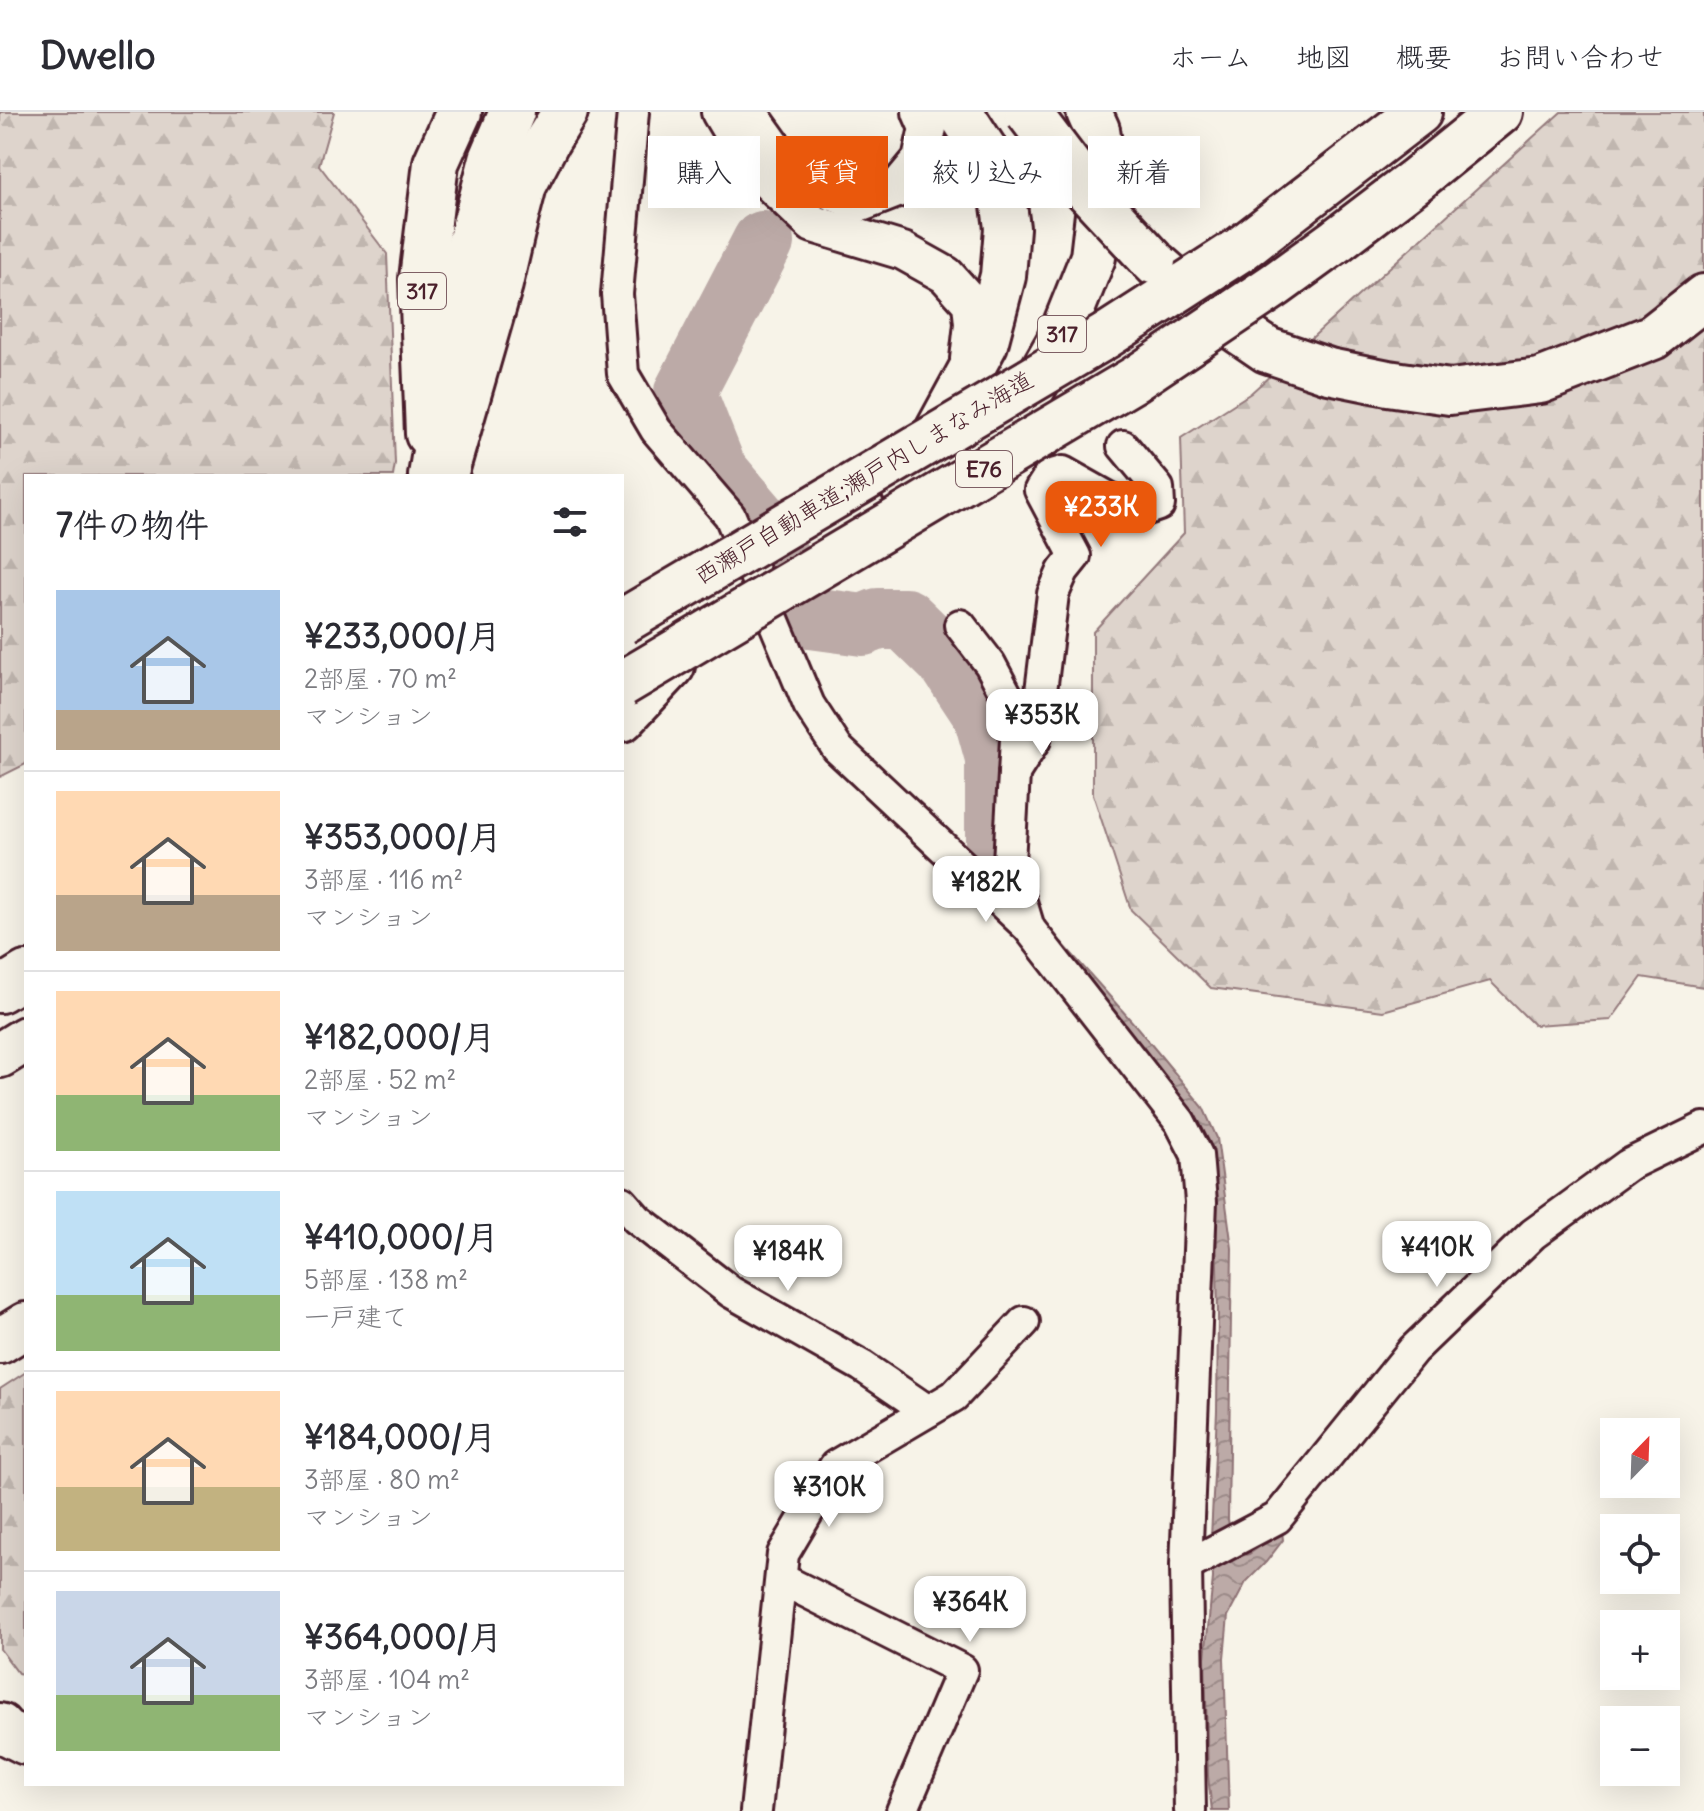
<!DOCTYPE html>
<html lang="ja">
<head>
<meta charset="utf-8">
<style>
	body { margin:0; font-family:Delius,"Klee One",sans-serif; background:#f2f2f3; color:#2b2b33; height:100vh; display:flex; flex-direction:column; font-size:30px; white-space:nowrap }
	* { box-sizing:border-box; margin:0 }
	p { font-size:26px; color:#7c7c81 }
	.icon { flex:none; width:44px; height:44px; fill:none; stroke:currentColor; stroke-width:2; stroke-linecap:round; stroke-linejoin:round }
	.map { position:relative; flex:1; overflow:hidden }
	.panel { position:absolute; left:24px; top:362px; width:600px; height:1312px; display:flex; flex-direction:column; background:#fff; border-radius:0px; box-shadow:0 8px 32px #0002 }
	.panel>* { flex:none }
	.top-card { position:absolute; left:648px; top:24px; width:760px; height:72px; display:flex; gap:16px }
	.needle { width:52px; rotate:23deg }
	.controls { position:absolute; left:1600px; top:1306px; display:grid; gap:16px }
	.controls a { display:grid; place-items:center; width:80px; height:80px; border-radius:0px; background:#fff; box-shadow:0 8px 32px #0002; font-size:40px }
	.price { position:absolute; translate:-50% -68px; padding:0 18px; border-radius:16px; background:#fff; color:#222; font-size:26px; line-height:52px; filter:drop-shadow(0 2px 4px #0008) }
	.price::after { content:''; position:absolute; left:50%; top:48px; width:24px; height:18px; margin-left:-12px; background:inherit; clip-path:polygon(0 0,100% 0,50% 100%) }
	.price.selected { background:#ea580c; color:#fff }
	ul { padding:0; list-style:none }
	li { display:flex; align-items:center; gap:24px; height:200px; padding:0 32px }
	li+li { border-top:2px solid #e1e1e2 }
	li span { display:grid; place-items:center; flex:none; width:224px; height:160px; border-radius:0px; color:#555 }
	li>.icon { margin-inline-start:auto }
	span .icon { width:96px; height:96px; fill:#fffc; stroke-width:1 }
	li b { font-size:34px }
	h2 { display:flex; justify-content:space-between; align-items:center; height:96px; padding:0 32px; font-size:34px }
	.tag { padding:0 28px; border-radius:0px; background:#fff; box-shadow:0 8px 32px #0002; font-size:28px; line-height:72px }
	.tag.selected { background:#ea580c; color:#fff }
	header { display:flex; align-items:center; gap:48px; box-sizing:border-box; height:112px; padding:0 40px; background:#fff; border-bottom:2px solid #e1e1e2 }
	header strong { font-size:38px }
	nav { display:flex; gap:44px; margin-inline-start:auto; font-size:28px }
	.map>svg:first-child { display:block }
	.forest { fill:url(#forest-firs); stroke:#947a7c; stroke-width:2 }
	.water { fill:url(#water-waves); stroke:#8e7275; stroke-width:2 }
	.lines { fill:none; stroke-linecap:round; stroke-linejoin:round }
	.river { stroke:#bcaaa7; stroke-width:62 }
	.minor-casing { stroke:#4a1f2b; stroke-width:36 }
	.tertiary-casing { stroke:#4a1f2b; stroke-width:42 }
	.trunk-casing { stroke:#4a1f2b; stroke-width:50 }
	.motorway-casing { stroke:#4a1f2b; stroke-width:50 }
	.minor { stroke:#f7f3e8; stroke-width:30 }
	.tertiary { stroke:#f7f3e8; stroke-width:36 }
	.trunk { stroke:#f7f3e8; stroke-width:44 }
	.motorway { stroke:#f7f3e8; stroke-width:44 }
	.motorway-bridge-casing { stroke:#4a1f2b; stroke-width:50; stroke-linecap:butt }
	.motorway-bridge { stroke:#f7f3e8; stroke-width:44 }
	.labels { text-anchor:middle; stroke-width:6; stroke-linejoin:round; paint-order:stroke }
	.shield { fill:#f7f3e8; stroke:#7e5f64; stroke-width:2 }
	.shield-label { font-size:22px; font-weight:bold; fill:#4a1f2b }
	.street-label { font-size:24px; fill:#4a1f2b; stroke:#f7f3e8 }
</style>
</head>
<body>
<header>
<strong>Dwello</strong>
<nav><a>ホーム</a><a>地図</a><a>概要</a><a>お問い合わせ</a></nav>
</header>
<div class="map">
<svg width="1704" height="1699" viewBox="0 0 1704 1699">
	<defs>
		<pattern id="forest-firs" width="22" height="20" patternUnits="userSpaceOnUse" patternTransform="scale(2)"><rect width="22" height="20" fill="#ded4cc"/><path d="M5 1l3.5 6h-7zM16 11l3.5 6h-7z" fill="#c0b6af"/></pattern>
		<pattern id="water-waves" width="16" height="10" patternUnits="userSpaceOnUse" patternTransform="scale(2)"><rect width="16" height="10" fill="#bcaaa7"/><path d="M0 5q4-4 8 0t8 0" fill="none" stroke="#9b8a88"/></pattern>
	</defs>
	<rect width="100%" height="100%" fill="#f7f3e8"/>
	<filter id="ink" filterUnits="userSpaceOnUse"><feTurbulence type="fractalNoise" baseFrequency=".0125" numOctaves="2"/><feDisplacementMap in="SourceGraphic" scale="16" xChannelSelector="R" yChannelSelector="G"/><feConvolveMatrix kernelMatrix="1 2 1 2 8 2 1 2 1" color-interpolation-filters="sRGB"/></filter>
	<g filter="url(#ink)">
		<g class="forest">
			<polygon points="0,0 334,0 319,53 387,142 395,352 393,364 26,364 26,652 0,665"/>
			<polygon points="1561,0 1704,0 1704,875 1642,865 1611,908 1534,913 1490,869 1383,899 1211,876 1131,798 1093,682 1093,520 1184,421 1181,326 1251,281"/>
			<polygon points="26,1260 26,1563 18,1561 0,1537 0,1277"/>
		</g>
		<polygon class="water" points="1063,832 1136,914 1203,995 1217,1026 1232,1136 1228,1407 1233,1439 1240,1444 1249,1442 1282,1419 1283,1428 1266,1450 1246,1470 1228,1504 1224,1546 1229,1699 1212,1699 1208,1664 1205,1546 1213,1466 1211,1426 1217,1299 1218,1203 1216,1105 1214,1082 1066,852"/>
		<g class="lines">
			<polyline class="river" points="763,130 685,280 716,358 757,406 811,506 863,513 878,507 905,507 949,550 984,603 996,646 996,758"/>
			<g class="minor-casing">
				<g id="minor">
					<polyline points="633,0 617,182 623,262 656,318 730,404 809,593 837,636 1028,815 1180,1010 1197,1043 1201,1090 1186,1454 1190,1699"/>
					<polyline points="960,513 990,552 1008,586 1016,627 1009,750 1028,813"/>
					<polyline points="1014,661 1035,628 1053,482 1063,459 1075,444 1040,378 1049,364 1063,360 1136,401 1159,393 1158,376 1123,334"/>
					<polyline points="622,1090 637,1107 731,1180 862,1254 928,1299"/>
					<polyline points="1186,1454 1277,1406 1413,1238 1533,1122 1628,1053 1704,1016"/>
					<polyline points="781,1467 962,1558 902,1699"/>
					<polyline points="756,1699 783,1442 835,1354 954,1284 1024,1210"/>
				</g>
			</g>
			<g class="tertiary-casing">
				<g id="tertiary">
					<polyline points="720,0 752,54 813,112 903,139 946,163 971,191 973,212 969,247"/>
					<polyline points="748,0 773,35 803,68 861,91 897,77 921,48 928,16 921,0"/>
				</g>
			</g>
			<g class="trunk-casing">
				<g id="trunk">
					<polyline points="428,322 422,167 436,51 459,0"/>
					<polyline points="960,347 1010,316 1058,232 1093,145 1103,60 1097,18 1089,0"/>
					<polyline points="447,356 500,172 512,120 524,73 547,29 565,0"/>
					<polyline points="905,379 985,232 1003,164 1007,116 1000,62 960,0"/>
					<polyline points="622,607 672,554"/>
					<polyline points="0,1229 26,1213"/>
					<polyline points="0,1614 4,1619 26,1630"/>
				</g>
			</g>
			<g class="motorway-casing">
				<g id="motorway">
					<polyline points="1299,92 1419,0"/>
					<polyline points="1337,128 1416,68 1500,0"/>
					<polyline points="1156,152 1207,197 1267,238 1329,259 1388,271 1450,280 1540,269 1653,225 1704,185"/>
					<polyline points="431,364 467,143 492,47 512,0"/>
					<polyline points="0,878 26,862"/>
					<polyline points="0,943 26,927"/>
				</g>
			</g>
			<use href="#minor" class="minor"/>
			<use href="#tertiary" class="tertiary"/>
			<use href="#trunk" class="trunk"/>
			<use href="#motorway" class="motorway"/>
			<g class="motorway-bridge-casing">
				<g id="motorway-bridge">
					<polyline points="1028,0 1087,78 1153,149"/>
					<polyline points="622,510 1106,224 1241,137 1299,92"/>
					<polyline points="622,572 1135,267 1275,173 1337,128"/>
				</g>
			</g>
			<use href="#motorway-bridge" class="motorway-bridge"/>
		</g>
	</g>
	<g class="labels">
		<g class="shield">
			<rect x="398" y="161" width="48" height="36" rx="6"/>
			<rect x="1038" y="204" width="48" height="36" rx="6"/>
			<rect x="956" y="339" width="56" height="36" rx="6"/>
		</g>
		<g class="shield-label">
			<text x="422" y="187">317</text>
			<text x="1062" y="230">317</text>
			<text x="984" y="365">E76</text>
		</g>
		<g class="street-label">
			<text transform="translate(864 366) rotate(-31)" y="8">西瀬戸自動車道;瀬戸内しまなみ海道</text>
		</g>
	</g>
</svg>
<div class="controls">
<a><svg class="needle" viewBox="-14 -14 28 28"><path d="M0-13l5 13h-10z" fill="#e53935"/><path d="M0 13l5-13h-10z" fill="#7c7c81"/></svg></a>
<a><svg class="icon" aria-label="locate" viewBox="0 0 24 24"><circle cx="12" cy="12" r="6"/><path d="M12 2v4M12 18v4M2 12h4M18 12h4"/></svg></a>
<a>+</a>
<a>−</a>
</div>
<b class="price selected" style="left:1101px;top:437px">¥233K</b>
<b class="price" style="left:1042px;top:645px">¥353K</b>
<b class="price" style="left:986px;top:812px">¥182K</b>
<b class="price" style="left:1437px;top:1177px">¥410K</b>
<b class="price" style="left:788px;top:1181px">¥184K</b>
<b class="price" style="left:829px;top:1417px">¥310K</b>
<b class="price" style="left:970px;top:1532px">¥364K</b>
<div class="top-card">
<a class="tag">購入</a>
<a class="tag selected">賃貸</a>
<a class="tag">絞り込み</a>
<a class="tag">新着</a>
</div>
<section class="panel">
<h2>7件の物件<svg class="icon" aria-label="filters" viewBox="0 0 24 24"><path d="M4 7h16M4 17h16"/><circle cx="9" cy="7" r="2"/><circle cx="15" cy="17" r="2"/></svg></h2>
<ul>
<li><span style="background:linear-gradient(#a9c7e8 75%,#b9a48a 0)"><svg class="icon" aria-label="home" viewBox="0 0 24 24"><path d="M3 11l9-7 9 7M6 9v11h12V9"/></svg></span><div><b>¥233,000/月</b><p>2部屋 · 70 m²</p><p>マンション</p></div></li>
<li><span style="background:linear-gradient(#ffd9b3 65%,#b9a48a 0)"><svg class="icon" aria-label="home" viewBox="0 0 24 24"><path d="M3 11l9-7 9 7M6 9v11h12V9"/></svg></span><div><b>¥353,000/月</b><p>3部屋 · 116 m²</p><p>マンション</p></div></li>
<li><span style="background:linear-gradient(#ffd9b3 65%,#8fb573 0)"><svg class="icon" aria-label="home" viewBox="0 0 24 24"><path d="M3 11l9-7 9 7M6 9v11h12V9"/></svg></span><div><b>¥182,000/月</b><p>2部屋 · 52 m²</p><p>マンション</p></div></li>
<li><span style="background:linear-gradient(#bfe0f5 65%,#8fb573 0)"><svg class="icon" aria-label="home" viewBox="0 0 24 24"><path d="M3 11l9-7 9 7M6 9v11h12V9"/></svg></span><div><b>¥410,000/月</b><p>5部屋 · 138 m²</p><p>一戸建て</p></div></li>
<li><span style="background:linear-gradient(#ffd9b3 60%,#c2b280 0)"><svg class="icon" aria-label="home" viewBox="0 0 24 24"><path d="M3 11l9-7 9 7M6 9v11h12V9"/></svg></span><div><b>¥184,000/月</b><p>3部屋 · 80 m²</p><p>マンション</p></div></li>
<li><span style="background:linear-gradient(#c9d6e8 65%,#8fb573 0)"><svg class="icon" aria-label="home" viewBox="0 0 24 24"><path d="M3 11l9-7 9 7M6 9v11h12V9"/></svg></span><div><b>¥364,000/月</b><p>3部屋 · 104 m²</p><p>マンション</p></div></li>
</ul>
</section>
</div>
</body>
</html>
